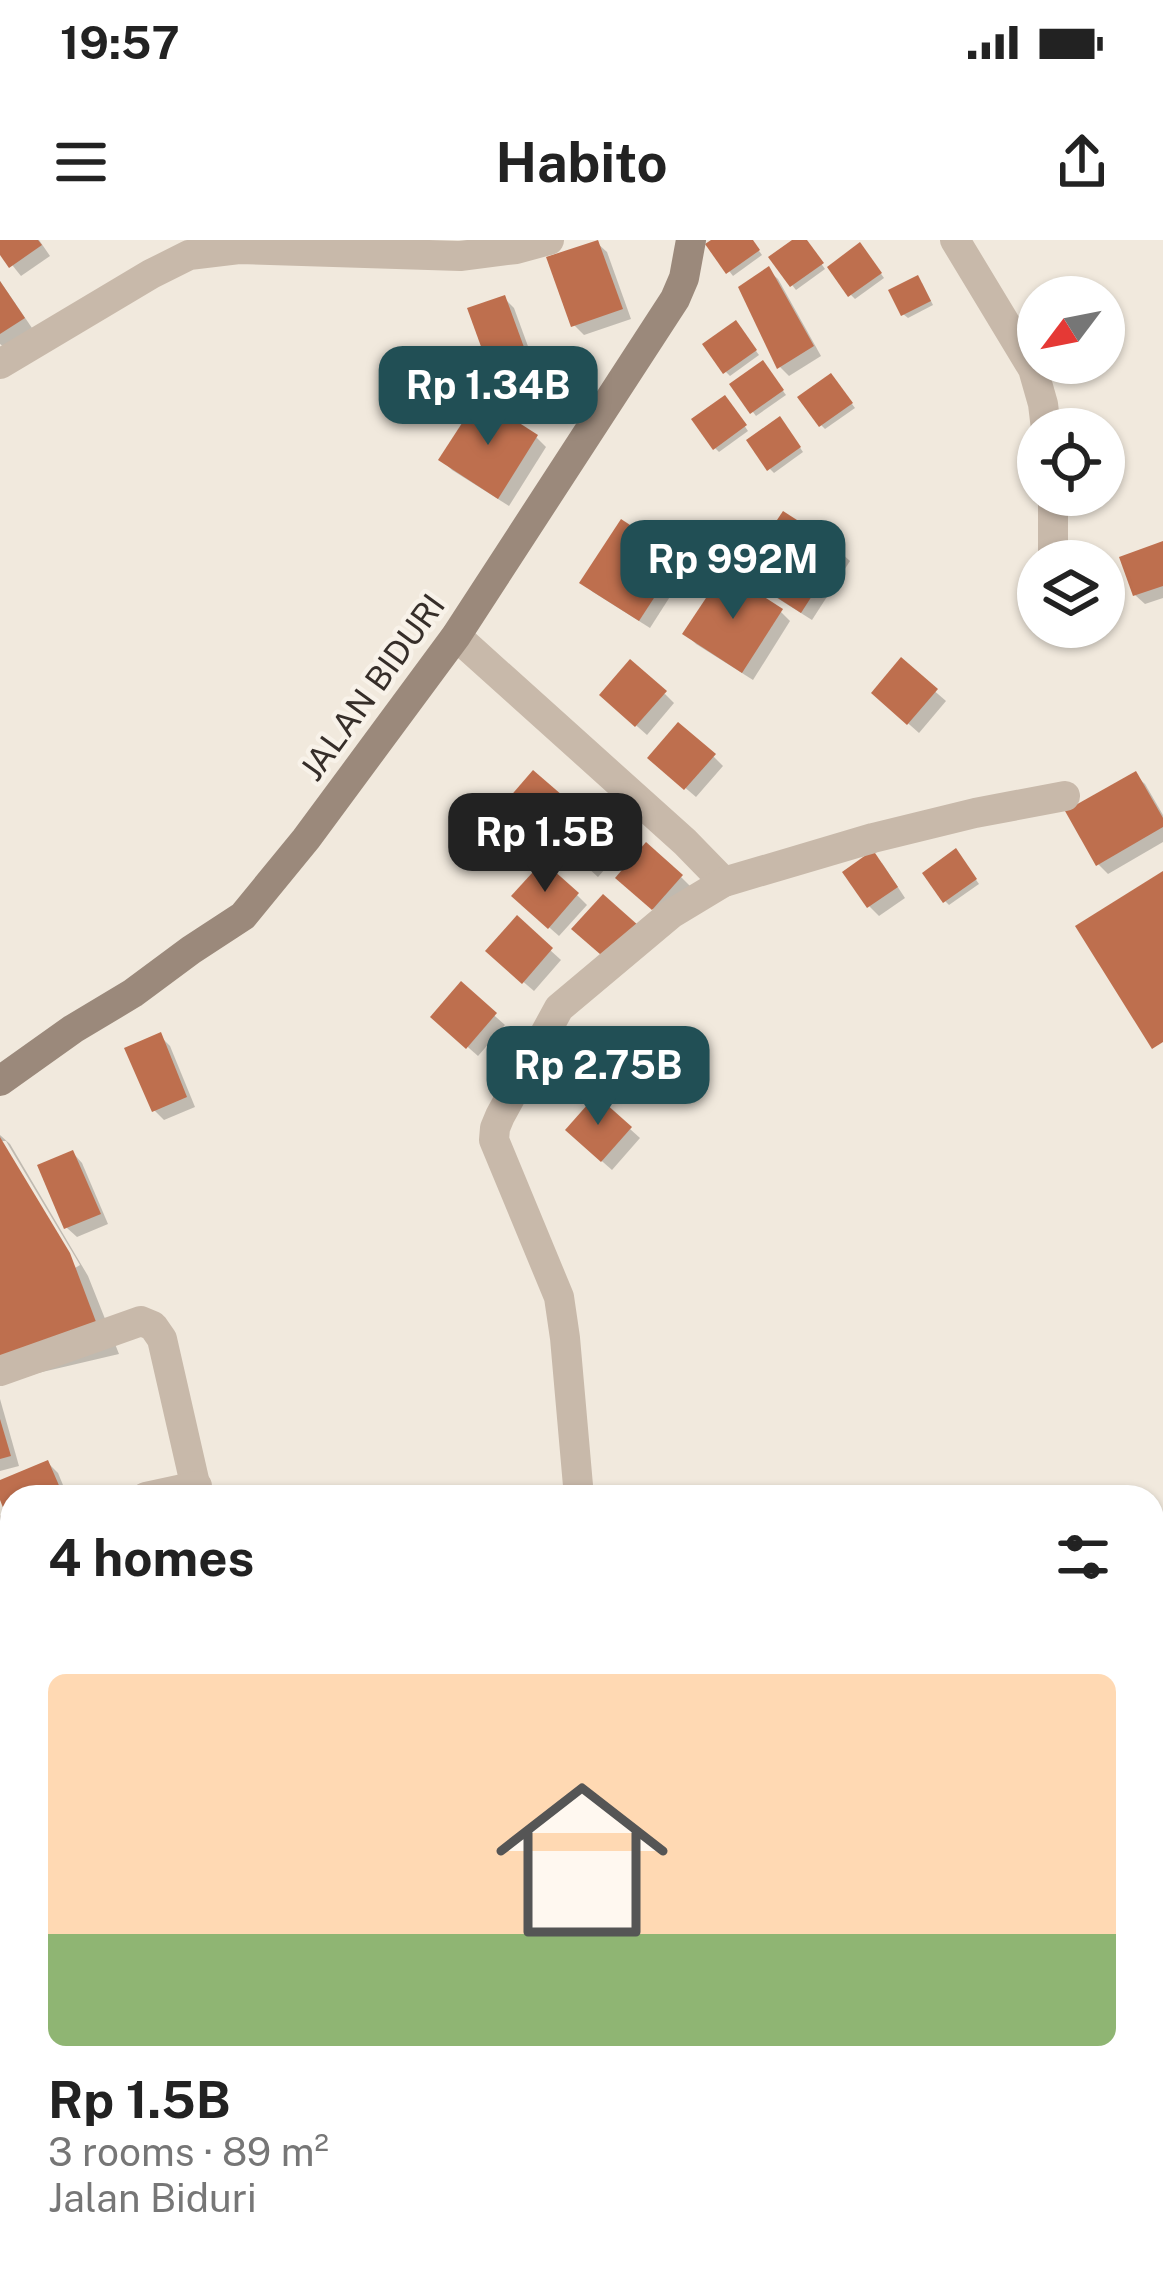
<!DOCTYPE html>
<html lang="en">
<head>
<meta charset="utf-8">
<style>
	body { margin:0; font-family:"Public Sans",sans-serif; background:#f2f2f2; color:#222; height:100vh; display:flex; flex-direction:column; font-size:45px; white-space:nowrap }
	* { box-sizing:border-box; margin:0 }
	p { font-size:39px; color:#767676 }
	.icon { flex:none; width:66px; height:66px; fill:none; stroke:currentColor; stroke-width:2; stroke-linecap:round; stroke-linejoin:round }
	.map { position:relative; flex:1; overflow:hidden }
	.drawer { position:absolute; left:0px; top:1245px; width:1164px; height:807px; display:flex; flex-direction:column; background:#fff; border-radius:36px 36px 0 0; box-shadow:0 3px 9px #0004 }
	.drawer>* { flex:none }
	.needle { width:78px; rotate:238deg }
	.buttons { position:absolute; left:1017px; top:36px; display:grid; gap:24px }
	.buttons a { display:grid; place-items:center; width:108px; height:108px; border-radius:50%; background:#fff; box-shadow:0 3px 9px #0004; font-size:60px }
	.price { position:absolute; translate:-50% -102px; padding:0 27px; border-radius:24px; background:#214f55; color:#fff; font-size:39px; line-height:78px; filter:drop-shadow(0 3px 6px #0008) }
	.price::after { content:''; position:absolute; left:50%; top:72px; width:36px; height:27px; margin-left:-18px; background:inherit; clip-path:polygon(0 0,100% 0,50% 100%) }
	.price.current { background:#222; color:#fff }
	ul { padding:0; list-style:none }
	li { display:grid; align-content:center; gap:24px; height:636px; padding:0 48px }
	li+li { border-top:3px solid #e0e0e0 }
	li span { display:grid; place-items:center; height:372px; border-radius:18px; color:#555 }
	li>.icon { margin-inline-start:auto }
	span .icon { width:216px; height:216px; fill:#fffc; stroke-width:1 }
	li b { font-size:51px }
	h2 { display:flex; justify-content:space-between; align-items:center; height:144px; padding:0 48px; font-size:51px }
	.status { display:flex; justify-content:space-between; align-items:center; height:84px; padding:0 60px; background:#fff; direction:ltr }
	.status svg { height:33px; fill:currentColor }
	header { display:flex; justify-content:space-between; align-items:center; height:156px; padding:0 48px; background:#fff; font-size:54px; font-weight:700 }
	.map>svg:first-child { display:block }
	.shadow { fill:#0003 }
	.building { fill:#be6f4e }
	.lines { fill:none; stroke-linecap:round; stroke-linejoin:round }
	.street { stroke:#c8b9aa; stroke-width:30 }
	.secondary { stroke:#9b897b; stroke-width:30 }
	.labels { text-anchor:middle; stroke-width:9; stroke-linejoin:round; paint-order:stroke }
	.street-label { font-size:33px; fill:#362e29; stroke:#f8f2e9 }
</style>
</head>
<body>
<div class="status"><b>19:57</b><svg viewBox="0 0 49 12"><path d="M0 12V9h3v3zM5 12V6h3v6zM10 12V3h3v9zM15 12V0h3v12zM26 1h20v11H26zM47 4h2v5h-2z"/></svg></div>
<header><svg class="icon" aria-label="menu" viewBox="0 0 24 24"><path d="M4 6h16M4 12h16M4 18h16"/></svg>Habito<svg class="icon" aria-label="share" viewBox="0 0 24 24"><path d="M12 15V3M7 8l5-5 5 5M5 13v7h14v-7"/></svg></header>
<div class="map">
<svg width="1163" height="2050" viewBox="0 0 1163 2050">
	<rect width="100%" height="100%" fill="#f1e9dd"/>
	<g class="shadow">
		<polygon points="0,0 39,0 50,16 21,36 0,10"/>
		<polygon points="716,0 751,0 762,15 733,36 709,5"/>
		<polygon points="797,0 804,0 825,29 796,50 792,45"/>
		<polygon points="597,3 607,12 631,79 584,95 574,85"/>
		<polygon points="864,10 884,38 855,59 851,55"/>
		<polygon points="768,30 778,39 821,116 789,136 780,127"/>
		<polygon points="0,41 32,88 4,107 0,104"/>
		<polygon points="922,43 933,65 908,78 903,74"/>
		<polygon points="504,58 514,68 533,120 499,132 490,122"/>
		<polygon points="739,88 759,115 730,136 726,132"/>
		<polygon points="766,128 786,155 756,176 733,145"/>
		<polygon points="835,141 855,168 825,189 821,185"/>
		<polygon points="729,163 748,191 719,212 715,208"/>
		<polygon points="784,184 803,212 774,233 770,229"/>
		<polygon points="536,197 546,207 509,266 452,230 442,220"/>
		<polygon points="1163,305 1163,358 1145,364 1135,355"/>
		<polygon points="840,312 850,321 812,380 755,344 745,334"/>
		<polygon points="678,320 687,330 650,388 593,352 583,342"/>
		<polygon points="781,372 790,381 753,440 696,404 686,394"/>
		<polygon points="901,422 946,461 919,493 884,462"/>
		<polygon points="665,454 674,463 647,495 612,464"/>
		<polygon points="713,516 723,526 696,557 661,527"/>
		<polygon points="1135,535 1145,544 1163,575 1163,602 1108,634 1098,624"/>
		<polygon points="568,564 576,572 616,596 626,605 598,637 556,599 550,605 516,576"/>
		<polygon points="959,616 979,644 949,665 945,661"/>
		<polygon points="882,623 905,658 879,676 869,666"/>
		<polygon points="681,637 690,646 663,678 629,648"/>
		<polygon points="577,655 587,665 559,696 525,666"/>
		<polygon points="517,680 561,720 534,751 499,721"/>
		<polygon points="461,746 505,785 478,816 444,786"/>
		<polygon points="160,796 170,806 195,867 164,880 154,870"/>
		<polygon points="630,889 640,898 612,930 578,900"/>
		<polygon points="0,895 10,904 88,1036 119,1114 38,1133 0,1146 0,902 75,1028 80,1025 6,901 0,901"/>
		<polygon points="73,913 82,923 108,984 77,997 67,988"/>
		<polygon points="0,1159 19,1226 0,1231"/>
		<polygon points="48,1223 58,1233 68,1257 12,1257 0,1252 0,1243"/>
		<polygon points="3,1497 12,1506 12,1542 8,1544 12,1547 12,1587 0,1589 0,1498"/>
		<polygon points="0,1602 7,1610 12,1643 12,1677 0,1678"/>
		<polygon points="12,1807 12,1896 10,1897 0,1887 0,1813"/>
		<polygon points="124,2040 168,2040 170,2042 157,2050 131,2050"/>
	</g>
	<g class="building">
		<polygon points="0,0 38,0 42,5 9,28 0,15"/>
		<polygon points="598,0 623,69 571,87 546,17"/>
		<polygon points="711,0 753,0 760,10 726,34 705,4"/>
		<polygon points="792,0 807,0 824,23 790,47 768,17"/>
		<polygon points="860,2 882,33 848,57 827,27"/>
		<polygon points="769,26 814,106 777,129 738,47"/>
		<polygon points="918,35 931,61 901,76 888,50"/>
		<polygon points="0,41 25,78 0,94"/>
		<polygon points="505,55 525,110 487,123 467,68"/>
		<polygon points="736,80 757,110 723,134 702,104"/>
		<polygon points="763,120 784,150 750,174 729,144"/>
		<polygon points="831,133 853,163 819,187 797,157"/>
		<polygon points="725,155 747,185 713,210 691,179"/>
		<polygon points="479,157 538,195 498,259 438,220"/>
		<polygon points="780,176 801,207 767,231 746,200"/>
		<polygon points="783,271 842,309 801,373 741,334"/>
		<polygon points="621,279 680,318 639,381 579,343"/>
		<polygon points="1163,301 1163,346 1133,356 1119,317"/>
		<polygon points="724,331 783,369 742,433 682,394"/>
		<polygon points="901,417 938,449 907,485 871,453"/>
		<polygon points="630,419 667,451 635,487 599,455"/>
		<polygon points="678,482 716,514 684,550 647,518"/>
		<polygon points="533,530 570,562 539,598 502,566"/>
		<polygon points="1136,531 1163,578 1163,587 1096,626 1065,571"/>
		<polygon points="582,562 618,594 587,629 550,597"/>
		<polygon points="646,602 683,635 652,670 615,638"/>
		<polygon points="956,608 977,639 943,663 922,633"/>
		<polygon points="873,610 898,647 867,668 842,632"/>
		<polygon points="543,621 579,653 548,689 511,656"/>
		<polygon points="1163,631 1163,802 1152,809 1075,686"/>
		<polygon points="603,654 639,686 608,721 571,689"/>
		<polygon points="517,675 553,708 522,744 485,711"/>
		<polygon points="461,741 497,773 466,809 430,777"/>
		<polygon points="161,792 187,857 152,872 124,808"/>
		<polygon points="596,855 632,887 601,922 565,890"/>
		<polygon points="0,897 70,1013 101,1095 0,1121"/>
		<polygon points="73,910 101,974 64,989 37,925"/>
		<polygon points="0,1179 11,1216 0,1219"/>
		<polygon points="48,1220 64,1257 12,1257 12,1278 8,1280 0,1260 0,1240"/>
		<polygon points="12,1321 12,1394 6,1396 0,1373 0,1325"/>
		<polygon points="12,1426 12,1491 0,1460 0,1431"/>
		<polygon points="4,1493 12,1519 12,1530 0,1534 0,1495"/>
		<polygon points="7,1538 12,1558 12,1575 0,1578 0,1539"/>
		<polygon points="0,1627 3,1627 8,1667 0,1668"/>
		<polygon points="12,1804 12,1884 0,1887 0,1810"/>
		<polygon points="62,2040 110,2040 117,2050 69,2050"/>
		<polygon points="120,2040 149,2040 134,2050 127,2050"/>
		<polygon points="466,2040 593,2040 598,2050 471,2050"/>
	</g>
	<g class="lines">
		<g class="street">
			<polyline points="955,0 1033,129 1043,164 1046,189"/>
			<polyline points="0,124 151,34 189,15 239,9 460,16 516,9 549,0"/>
			<polyline points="1053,321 1053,255"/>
			<polyline points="456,396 685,602 724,642"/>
			<polyline points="0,1131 141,1081 153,1086 162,1099 198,1257"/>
			<polyline points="146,1257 197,1246"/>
			<polyline points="579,1257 565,1098 559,1057 494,900 495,888 500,876 559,768 671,674 724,642 873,598 975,573 1065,556"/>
			<polyline points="0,1291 12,1288"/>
			<polyline points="0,1587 12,1585"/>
			<polyline points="0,1747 12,1744"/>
			<polyline points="0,2029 12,2023"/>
			<polyline points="602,2040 606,2050"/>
		</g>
		<polyline class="secondary" points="0,841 73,789 133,753 191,710 243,676 306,599 456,396 675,59 684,38 691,0"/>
	</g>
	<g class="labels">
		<g class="street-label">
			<text transform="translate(372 447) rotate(-54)" y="12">JALAN BIDURI</text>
		</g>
	</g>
</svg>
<div class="buttons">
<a><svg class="needle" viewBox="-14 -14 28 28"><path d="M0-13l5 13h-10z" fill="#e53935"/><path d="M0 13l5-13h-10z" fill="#767676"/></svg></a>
<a><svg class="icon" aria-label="locate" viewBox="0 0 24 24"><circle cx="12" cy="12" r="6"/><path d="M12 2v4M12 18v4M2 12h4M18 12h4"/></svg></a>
<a><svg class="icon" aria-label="layers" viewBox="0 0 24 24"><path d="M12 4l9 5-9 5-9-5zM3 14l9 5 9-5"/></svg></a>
</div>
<b class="price" style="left:488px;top:208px">Rp 1.34B</b>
<b class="price" style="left:733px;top:382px">Rp 992M</b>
<b class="price current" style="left:545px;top:655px">Rp 1.5B</b>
<b class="price" style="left:598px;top:888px">Rp 2.75B</b>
<section class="drawer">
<h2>4 homes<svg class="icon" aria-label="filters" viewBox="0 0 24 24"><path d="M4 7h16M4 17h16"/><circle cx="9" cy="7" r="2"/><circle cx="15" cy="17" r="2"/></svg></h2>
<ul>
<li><span style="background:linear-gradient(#ffd9b3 70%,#8fb573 0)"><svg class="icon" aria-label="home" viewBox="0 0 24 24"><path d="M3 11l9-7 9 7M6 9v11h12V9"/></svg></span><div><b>Rp 1.5B</b><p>3 rooms · 89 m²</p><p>Jalan Biduri</p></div></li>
</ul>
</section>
</div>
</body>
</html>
